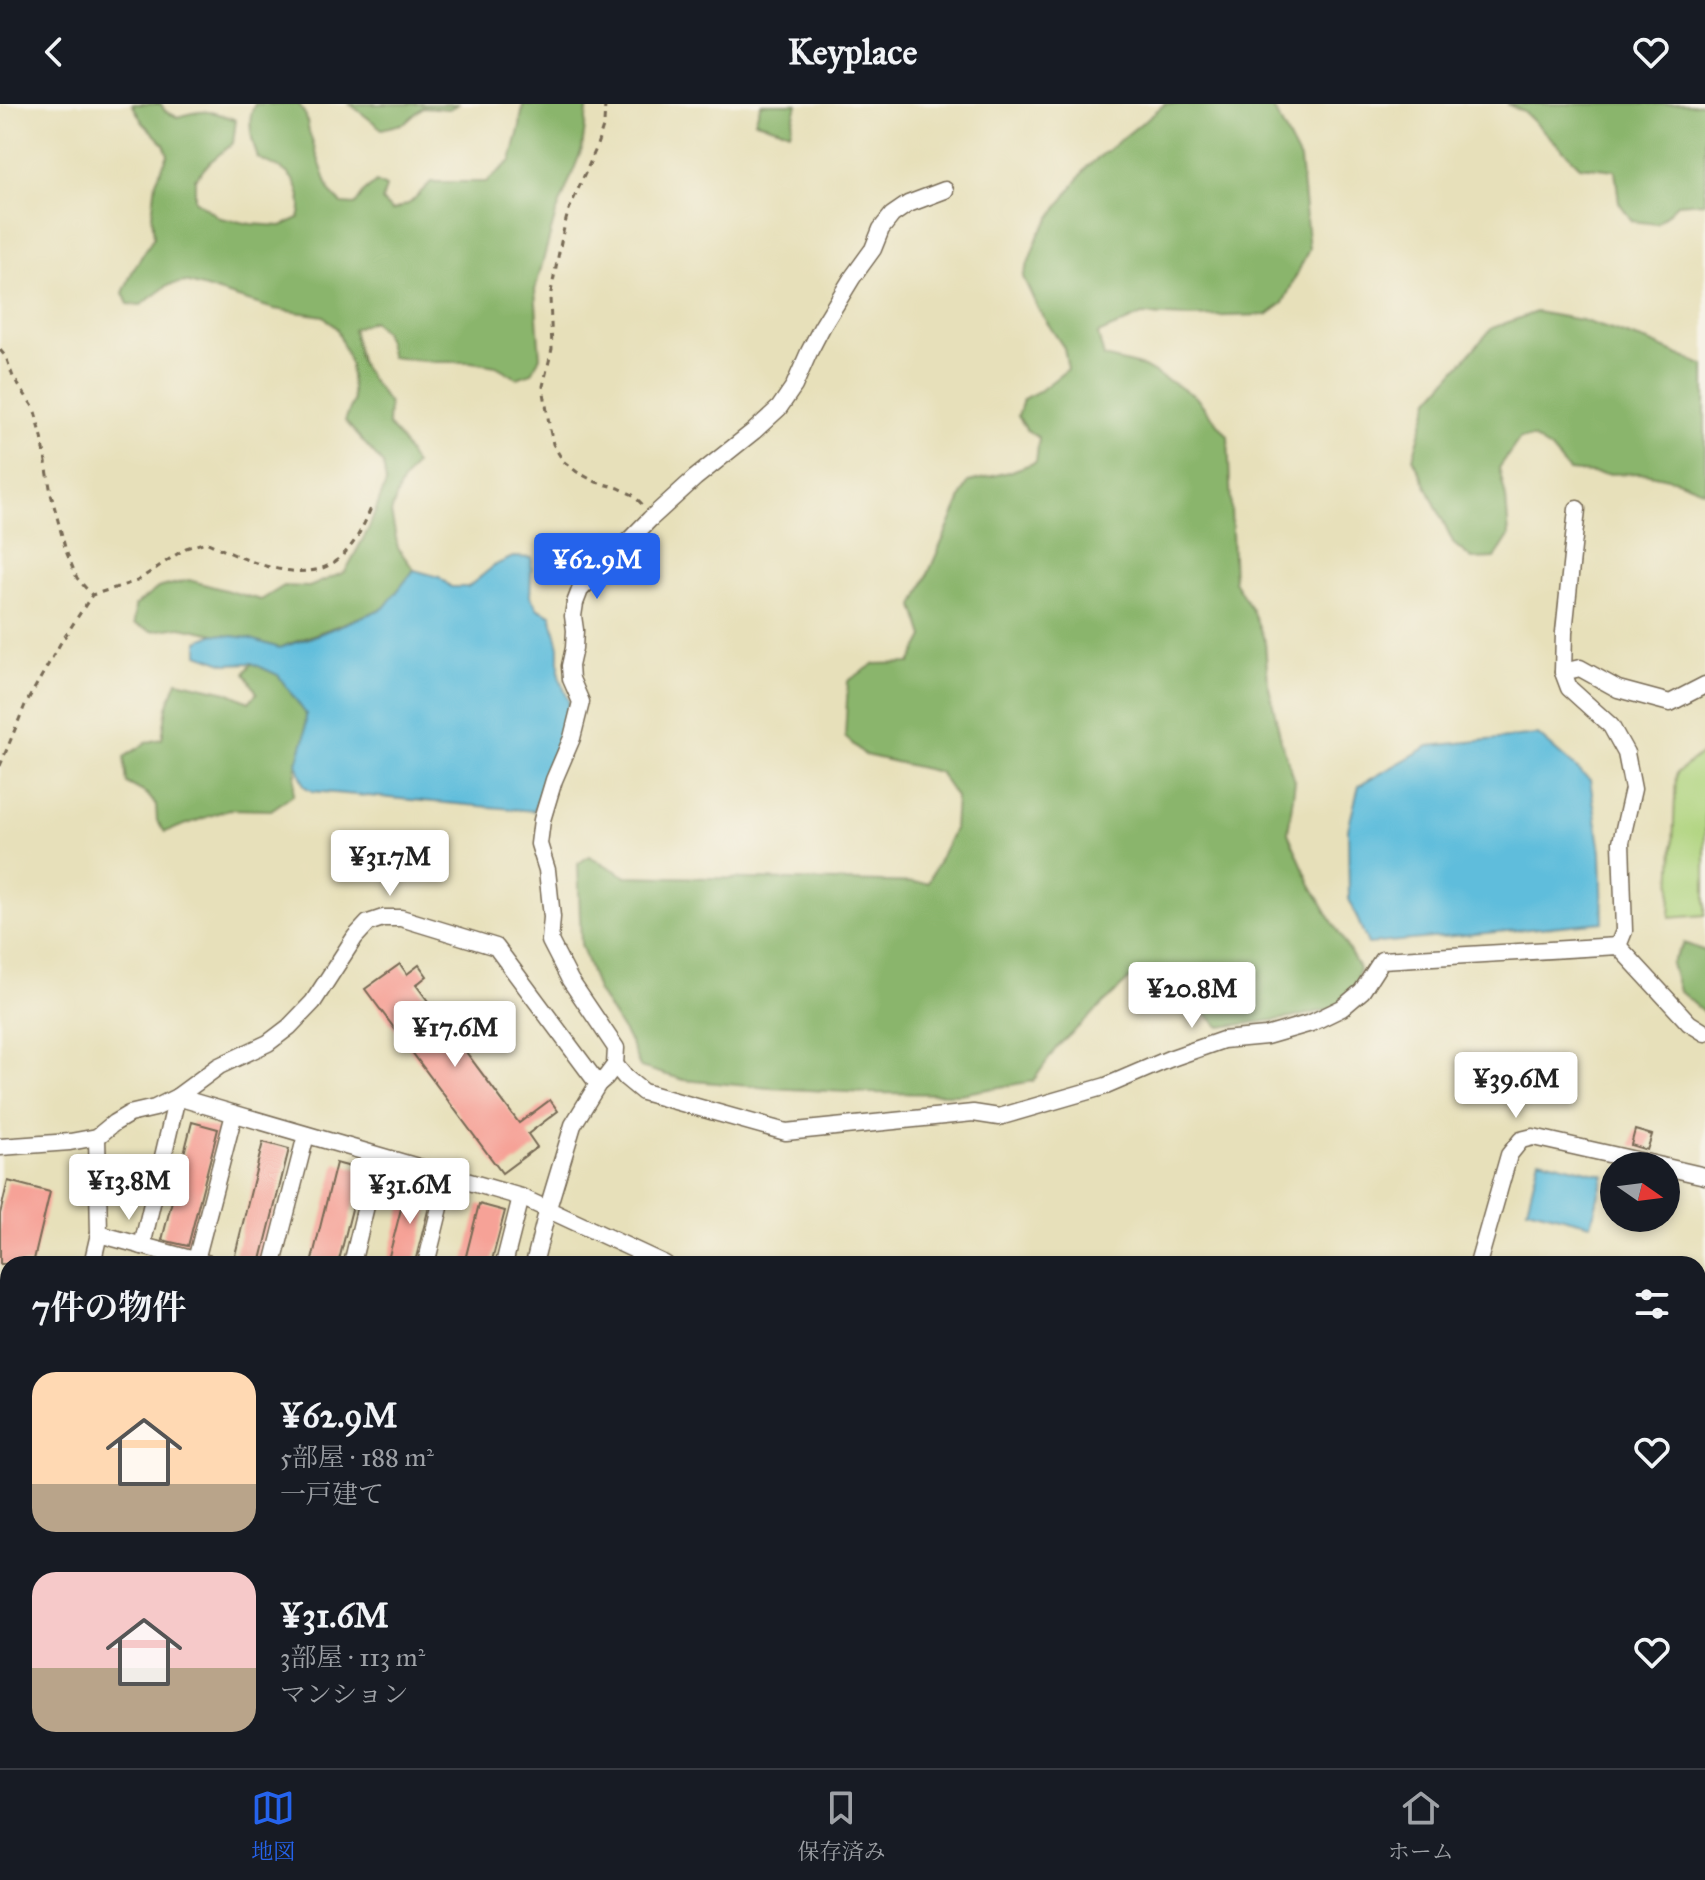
<!DOCTYPE html>
<html lang="ja">
<head>
<meta charset="utf-8">
<style>
	body { margin:0; font-family:"IM FELL Great Primer","Noto Serif JP",serif; background:#242831; color:#f1f3f6; height:100vh; display:flex; flex-direction:column; font-size:30px; white-space:nowrap }
	* { box-sizing:border-box; margin:0 }
	p { font-size:26px; color:#9ea1a6 }
	.icon { flex:none; width:44px; height:44px; fill:none; stroke:currentColor; stroke-width:2; stroke-linecap:round; stroke-linejoin:round }
	.map { position:relative; flex:1; overflow:hidden }
	.drawer { position:absolute; left:0px; top:1152px; width:1706px; height:512px; display:flex; flex-direction:column; background:#171b24; border-radius:24px 24px 0 0; box-shadow:0 4px 12px #0003 }
	.drawer>* { flex:none }
	.needle { width:52px; rotate:104deg }
	.tools { position:absolute; left:1600px; top:1048px; display:grid; gap:16px }
	.tools a { display:grid; place-items:center; width:80px; height:80px; border-radius:50%; background:#171b24; box-shadow:0 4px 12px #0003; font-size:40px }
	.price { position:absolute; translate:-50% -68px; padding:0 18px; border-radius:8px; background:#fff; color:#222; font-size:26px; line-height:52px; filter:drop-shadow(0 2px 4px #0008) }
	.price::after { content:''; position:absolute; left:50%; top:48px; width:24px; height:18px; margin-left:-12px; background:inherit; clip-path:polygon(0 0,100% 0,50% 100%) }
	.price.selected { background:#2563eb; color:#fff }
	ul { padding:0; list-style:none }
	li { display:flex; align-items:center; gap:24px; height:200px; padding:0 32px }
	li span { display:grid; place-items:center; flex:none; width:224px; height:160px; border-radius:24px; color:#555 }
	li>.icon { margin-inline-start:auto }
	span .icon { width:96px; height:96px; fill:#fffc; stroke-width:1 }
	li b { font-size:34px }
	h2 { display:flex; justify-content:space-between; align-items:center; height:96px; padding:0 32px; font-size:34px }
	header { display:flex; justify-content:space-between; align-items:center; height:104px; padding:0 32px; background:#171b24; font-size:36px; font-weight:800 }
	.tabs { display:flex; justify-content:space-around; align-items:center; height:112px; border-top:2px solid #363941; background:#171b24; font-size:22px; color:#9ea1a6 }
	.tabs a { display:grid; justify-items:center; gap:4px }
	.tabs .selected { color:#2563eb }
	.map>svg:first-child { display:block }
	.green { fill:#add37c; stroke:#747e4d; stroke-width:2 }
	.forest { fill:#8ab56c; stroke:#627045; stroke-width:2 }
	.water { fill:#5ebddc; stroke:#4c747d; stroke-width:2 }
	.building { fill:#f6a297 }
	.lines { fill:none; stroke-linecap:round; stroke-linejoin:round }
	.minor-casing { stroke:#776a55; stroke-width:19 }
	.path { stroke:#776a55; stroke-width:3; stroke-dasharray:6 6; stroke-linecap:butt }
	.minor { stroke:#fff; stroke-width:16 }
	.rail-casing { stroke:#3b2a1e; stroke-width:9 }
	.rail { stroke:#f7f3e8; stroke-width:6; stroke-dasharray:18; stroke-linecap:butt }
</style>
</head>
<body>
<header><svg class="icon" aria-label="back" viewBox="0 0 24 24"><path d="M15 5l-7 7 7 7"/></svg>Keyplace<svg class="icon" aria-label="heart" viewBox="0 0 24 24"><path d="M12 20l-8-8c-3-5 5-10 8-4 3-6 11-1 8 4z"/></svg></header>
<div class="map">
<svg width="1705" height="1664" viewBox="0 0 1705 1664">
	<rect width="100%" height="100%" fill="#f7f3e8"/>
	<filter id="ink" filterUnits="userSpaceOnUse"><feTurbulence type="fractalNoise" baseFrequency=".0125" numOctaves="2"/><feDisplacementMap in="SourceGraphic" scale="16" xChannelSelector="R" yChannelSelector="G"/><feConvolveMatrix kernelMatrix="1 2 1 2 8 2 1 2 1" color-interpolation-filters="sRGB"/></filter>
	<filter id="wash" filterUnits="userSpaceOnUse"><feTurbulence type="fractalNoise" baseFrequency=".006" numOctaves="4" result="noise"/><feDisplacementMap in="SourceGraphic" scale="32" xChannelSelector="R" yChannelSelector="G"/><feGaussianBlur stdDeviation="1.8" result="paint"/><feColorMatrix in="noise" values="0 0 0 0 0 0 0 0 0 0 0 0 0 0 0 0 0 1.4 0 .05"/><feComposite in="paint" operator="in"/></filter>
	<g filter="url(#wash)">
		<rect width="100%" height="100%" fill="#e7e0ba"/>
		<polygon class="green" points="1705,647 1705,811 1670,814 1676,669"/>
		<g class="forest">
			<path d="M132 0H161L165 7 177 13C203 5 211 6 236 16L233 39 210 58 195 75V96L220 114 251 120 281 122 299 114C304 101 299 80 288 70 283 64 266 59 258 54 252 38 246 15 255 0H299L306 12 309 28 330 88 342 100 355 101 364 88 376 78 386 83 382 97 392 107 410 99 431 78H486L511 57 520 22 523 0H588L582 45 555 113 535 186 540 253 532 269 517 274 496 262 471 258H435L391 253 384 228 372 217 353 225 361 261 389 300 388 321 401 336 415 361 400 382 391 409 398 444 414 466 384 504 279 544 248 534 215 530 181 523 152 527 134 520 135 502 158 484 189 476 261 496 284 482 309 483 345 468 369 424 386 379 383 360 345 317 353 297 350 260 337 225 324 212 274 205 186 178 168 181 141 201 128 200 123 189 133 166 154 133 152 112 156 77 168 51 164 40 143 19Z"/>
			<polygon points="350,0 458,0 449,5 423,3 405,19 382,25"/>
			<polygon points="761,0 797,0 790,28 755,17"/>
			<polygon points="1165,0 1271,0 1300,56 1309,145 1283,199 1267,211 1188,213 1142,211 1098,230 1104,253 1144,263 1195,292 1228,332 1234,477 1252,506 1265,537 1268,579 1281,636 1295,677 1288,729 1310,779 1359,864 1356,884 1335,904 1291,914 1220,923 1177,883 1131,874 1057,943 1033,977 960,990 867,989 769,984 684,976 640,963 630,938 597,886 581,840 578,760 589,752 625,772 928,779 954,725 956,693 939,668 865,651 845,633 848,577 874,560 910,559 924,533 914,502 968,378 1009,368 1036,358 1039,334 1027,326 1018,312 1023,295 1041,286 1068,265 1064,244 1038,205 1023,173 1039,130 1087,63"/>
			<polygon points="1507,0 1705,0 1705,98 1677,100 1657,120 1632,117 1619,98 1615,66 1580,62 1524,8"/>
			<polygon points="1536,208 1581,216 1651,239 1705,262 1705,387 1677,376 1645,369 1602,370 1569,367 1551,346 1533,334 1520,334 1499,364 1506,394 1509,432 1495,454 1472,455 1454,440 1413,354 1430,295 1492,224"/>
			<polygon points="252,559 278,571 306,610 305,633 297,659 293,691 271,706 229,705 165,728 157,717 156,701 147,690 127,679 124,653 148,638 162,635 167,603 177,577 227,588 249,598 257,589 245,569"/>
			<polygon points="1684,839 1705,847 1705,909 1679,887 1671,860"/>
		</g>
		<g class="water">
			<polygon points="513,453 532,454 530,492 538,505 551,511 559,543 559,572 569,598 563,622 534,707 312,687 304,682 297,659 305,633 306,610 278,571 252,559 226,560 198,550 198,537 215,530 248,534 279,544 307,535 384,504 414,466 439,473 451,483 468,483 495,461"/>
			<polygon points="1538,631 1590,676 1601,748 1603,818 1368,840 1349,795 1348,725 1359,682 1429,642"/>
			<polygon points="1539,1055 1604,1071 1591,1120 1527,1104"/>
		</g>
		<g id="blocks">
			<g class="building">
				<polygon points="400,860 407,870 419,861 427,872 416,881 519,1019 550,996 558,1007 528,1030 537,1043 502,1069 365,885"/>
				<polygon points="192,1018 218,1025 188,1142 162,1136"/>
				<polygon points="1635,1026 1652,1031 1647,1046 1631,1041"/>
				<polygon points="263,1038 289,1045 260,1160 252,1160 234,1155"/>
				<polygon points="336,1059 362,1066 338,1160 311,1160"/>
				<polygon points="8,1077 50,1088 33,1160 0,1160 0,1110"/>
				<polygon points="407,1081 433,1087 415,1158 415,1160 387,1160"/>
				<polygon points="479,1100 505,1107 491,1160 464,1160"/>
			</g>
		</g>
	</g>
	<g filter="url(#ink)">
		<use href="#blocks" fill-opacity="0" stroke="#776a55" stroke-width="2"/>
		<g class="lines">
			<g class="minor-casing">
				<g id="minor">
					<polyline points="1577,405 1564,528 1563,568 1569,584 1611,622 1626,649 1633,685 1621,738 1624,827 1618,842"/>
					<polyline points="1563,568 1580,564 1618,585 1670,599 1705,581"/>
					<polyline points="615,961 626,974 643,988 786,1028 973,1009 999,1013 1106,982 1169,955 1223,936 1266,932 1311,919 1342,904 1362,887 1382,856 1618,842 1689,919 1705,929"/>
					<polyline points="177,993 521,1093 665,1160"/>
					<polyline points="97,1033 99,1130"/>
					<polyline points="0,1043 70,1038 97,1033 114,1019 129,1010 155,1004 177,993 219,962 268,939 289,923 313,898 355,833 368,819 383,814 401,814 496,843 598,980"/>
					<polyline points="1666,1063 1705,1072"/>
					<polyline points="142,1142 177,993"/>
					<polyline points="196,1156 234,1010"/>
					<polyline points="92,1160 99,1130 209,1160"/>
					<polyline points="273,1160 306,1031"/>
					<polyline points="352,1160 378,1052"/>
					<polyline points="426,1160 448,1071"/>
					<polyline points="504,1160 521,1093"/>
					<polyline points="534,1160 548,1104 573,1021 598,980 606,973 615,961 616,944 570,876 550,837 552,813 547,766 539,740 542,716 554,676 572,634 581,598 571,575 570,562 574,544 575,526 573,512 575,499 580,486 650,415 695,374 754,327 779,304 794,282 809,248 822,223 852,174 873,145 881,125 892,111 908,100 945,86"/>
					<polyline points="1478,1160 1509,1051 1521,1036 1533,1033 1662,1062"/>
					<polyline points="0,1274 8,1276"/>
					<polyline points="1698,1439 1705,1441"/>
					<polyline points="1698,1562 1705,1537"/>
					<polyline points="1430,1656 1458,1664"/>
					<polyline points="406,1664 409,1656"/>
					<polyline points="1665,1664 1669,1656"/>
				</g>
			</g>
			<g class="path">
				<polyline points="605,0 604,20 595,47 568,108 563,128 550,193 552,245 543,282 550,326 553,340 563,357 577,368 596,378 619,384 633,391 643,401"/>
				<polyline points="0,246 6,253 13,273 34,304 42,333 51,390 66,447 77,474 92,491"/>
				<path d="M0 662 25 601 60 540 92 491 137 477 186 444 206 438C241 454 302 484 337 456 354 443 363 423 371 404"/>
				<polyline points="174,1656 208,1664"/>
				<polyline points="81,1664 84,1656"/>
				<polyline points="1041,1664 1043,1656"/>
				<polyline points="1349,1664 1351,1656"/>
			</g>
			<use href="#minor" class="minor"/>
			<g class="rail-casing">
				<g id="rail">
					<polyline points="0,1483 8,1486"/>
					<polyline points="538,1656 562,1664"/>
				</g>
			</g>
			<use href="#rail" class="rail"/>
		</g>
	</g>
</svg>
<div class="tools">
<a><svg class="needle" viewBox="-14 -14 28 28"><path d="M0-13l5 13h-10z" fill="#e53935"/><path d="M0 13l5-13h-10z" fill="#9ea1a6"/></svg></a>
</div>
<b class="price selected" style="left:597px;top:497px">¥62.9M</b>
<b class="price" style="left:390px;top:794px">¥31.7M</b>
<b class="price" style="left:1192px;top:926px">¥20.8M</b>
<b class="price" style="left:455px;top:965px">¥17.6M</b>
<b class="price" style="left:1516px;top:1016px">¥39.6M</b>
<b class="price" style="left:129px;top:1118px">¥13.8M</b>
<b class="price" style="left:410px;top:1122px">¥31.6M</b>
<section class="drawer">
<h2>7件の物件<svg class="icon" aria-label="filters" viewBox="0 0 24 24"><path d="M4 7h16M4 17h16"/><circle cx="9" cy="7" r="2"/><circle cx="15" cy="17" r="2"/></svg></h2>
<ul>
<li><span style="background:linear-gradient(#ffd9b3 70%,#b9a48a 0)"><svg class="icon" aria-label="home" viewBox="0 0 24 24"><path d="M3 11l9-7 9 7M6 9v11h12V9"/></svg></span><div><b>¥62.9M</b><p>5部屋 · 188 m²</p><p>一戸建て</p></div><svg class="icon" aria-label="heart" viewBox="0 0 24 24"><path d="M12 20l-8-8c-3-5 5-10 8-4 3-6 11-1 8 4z"/></svg></li>
<li><span style="background:linear-gradient(#f6c9c9 60%,#b9a48a 0)"><svg class="icon" aria-label="home" viewBox="0 0 24 24"><path d="M3 11l9-7 9 7M6 9v11h12V9"/></svg></span><div><b>¥31.6M</b><p>3部屋 · 113 m²</p><p>マンション</p></div><svg class="icon" aria-label="heart" viewBox="0 0 24 24"><path d="M12 20l-8-8c-3-5 5-10 8-4 3-6 11-1 8 4z"/></svg></li>
</ul>
</section>
</div>
<nav class="tabs">
<a class="selected"><svg class="icon" aria-label="map" viewBox="0 0 24 24"><path d="M3 6l6-2 6 2 6-2v14l-6 2-6-2-6 2zM9 4v14M15 6v14"/></svg>地図</a>
<a><svg class="icon" aria-label="saved" viewBox="0 0 24 24"><path d="M7 4h10v16l-5-4-5 4z"/></svg>保存済み</a>
<a><svg class="icon" aria-label="home" viewBox="0 0 24 24"><path d="M3 11l9-7 9 7M6 9v11h12V9"/></svg>ホーム</a>
</nav>
</body>
</html>
